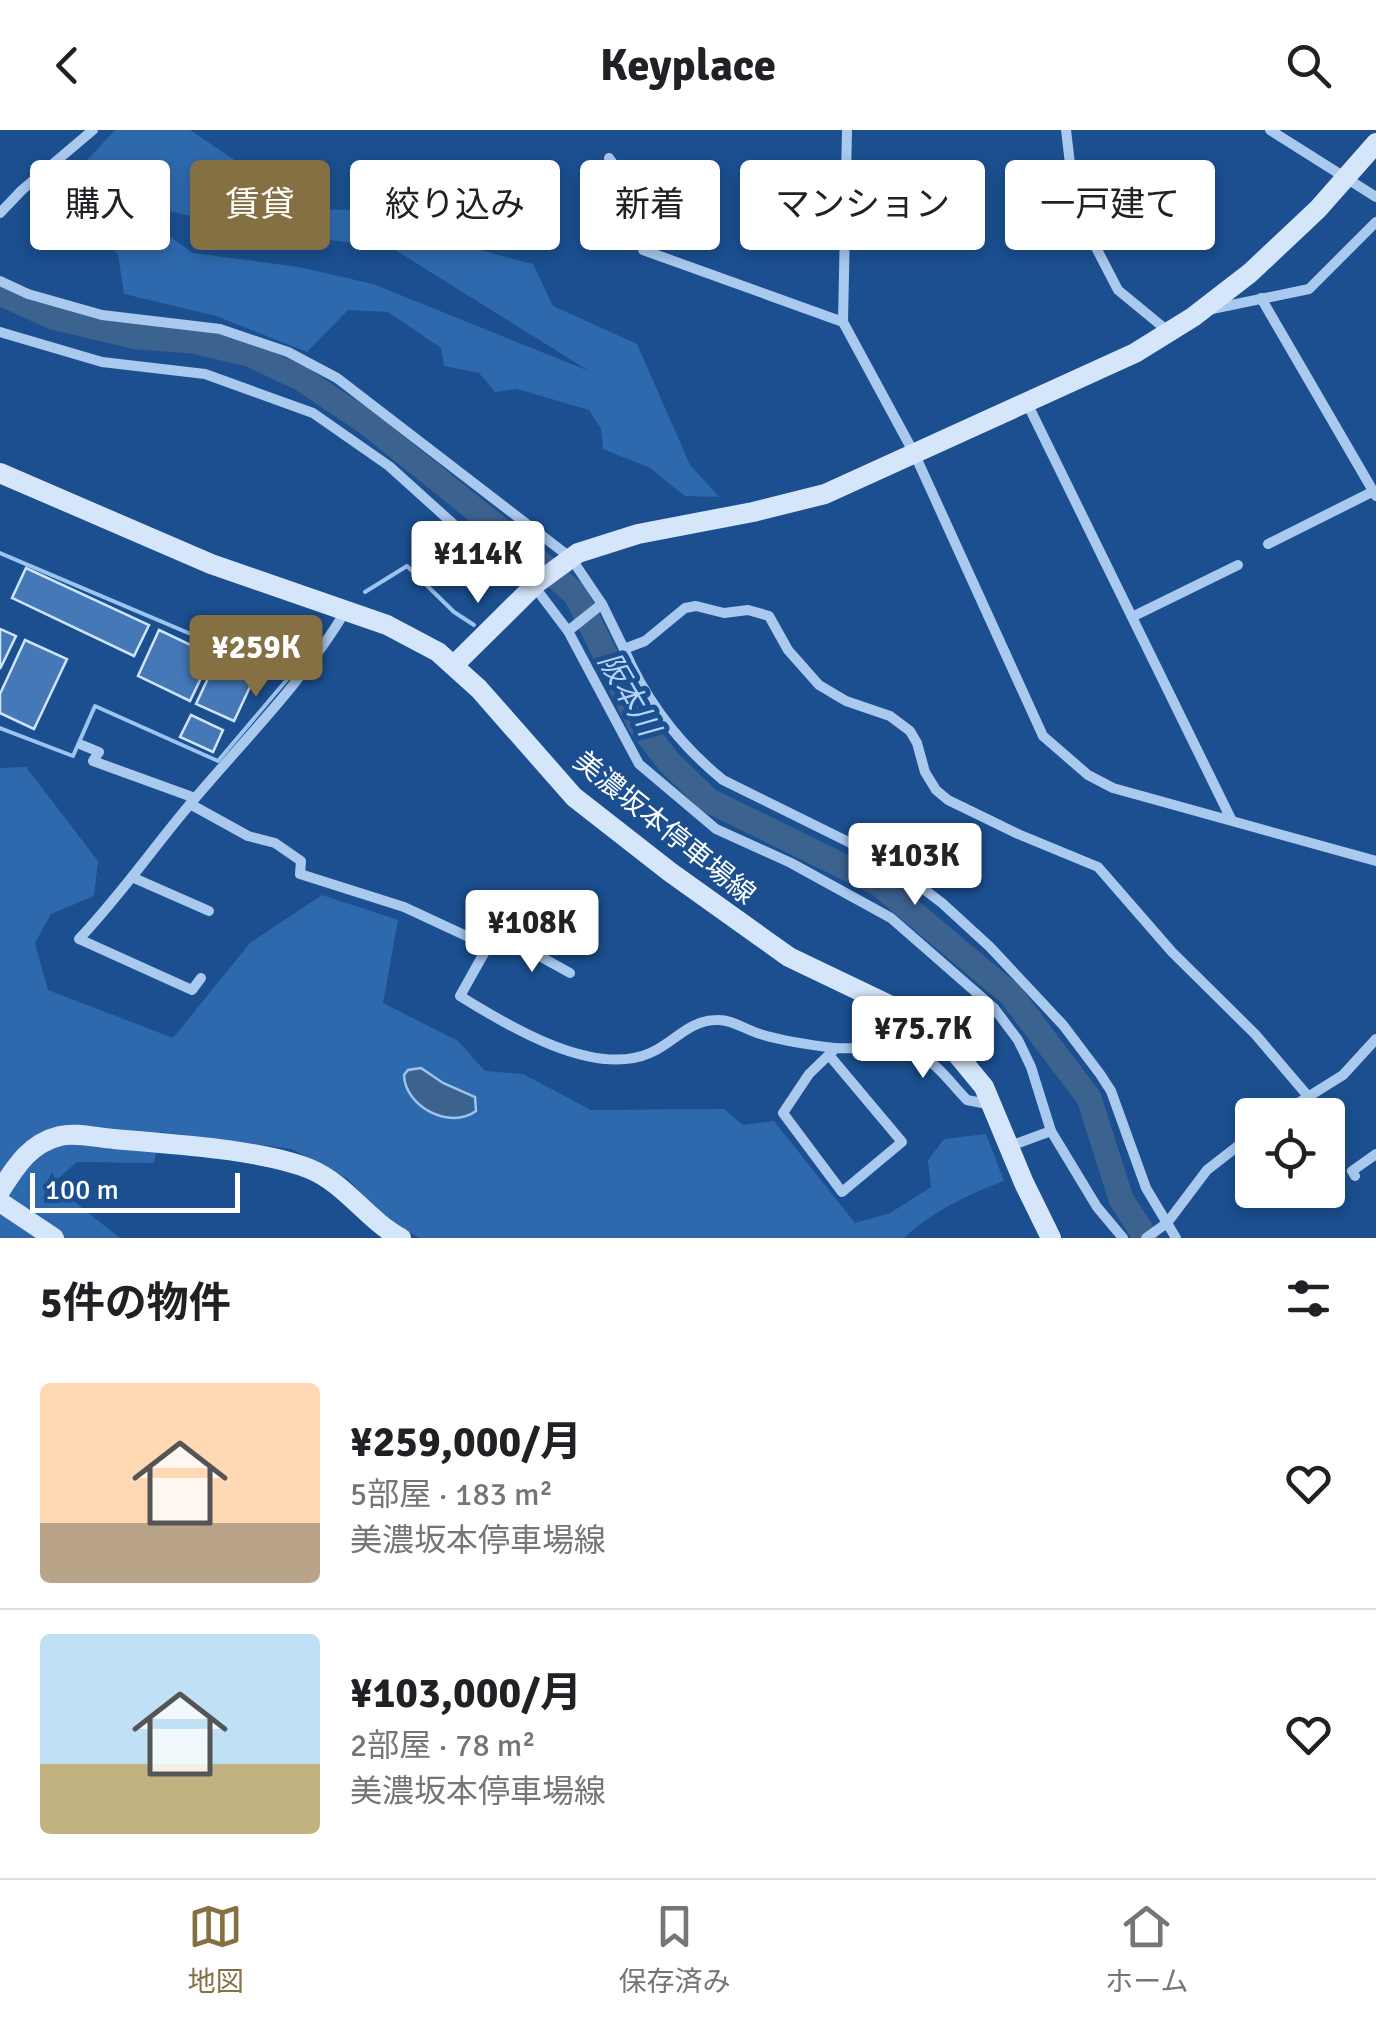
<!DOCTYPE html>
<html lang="ja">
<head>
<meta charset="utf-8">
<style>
	body { margin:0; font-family:Signika,"Noto Sans JP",sans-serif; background:#f2f2f2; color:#202124; height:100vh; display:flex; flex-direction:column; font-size:38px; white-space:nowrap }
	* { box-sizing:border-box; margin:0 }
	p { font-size:32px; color:#757577 }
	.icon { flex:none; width:55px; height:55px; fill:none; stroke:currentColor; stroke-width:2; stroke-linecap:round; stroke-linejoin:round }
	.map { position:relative; height:1108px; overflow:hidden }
	.side { display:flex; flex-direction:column; background:#fff; flex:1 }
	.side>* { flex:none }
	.top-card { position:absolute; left:30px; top:30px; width:1318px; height:90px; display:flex; gap:20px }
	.fabs { position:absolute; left:1235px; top:968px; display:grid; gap:20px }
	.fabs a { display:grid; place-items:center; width:110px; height:110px; border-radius:10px; background:#fff; box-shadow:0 5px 15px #0003; font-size:50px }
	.scale { position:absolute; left:30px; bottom:25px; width:210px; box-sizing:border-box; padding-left:10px; border:5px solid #fff; border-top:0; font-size:28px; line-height:35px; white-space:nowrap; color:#fff; -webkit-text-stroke:8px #1b4f8f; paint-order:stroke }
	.price { position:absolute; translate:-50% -85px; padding:0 22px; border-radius:10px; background:#fff; color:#222; font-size:32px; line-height:65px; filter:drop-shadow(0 2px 5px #0008) }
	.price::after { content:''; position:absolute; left:50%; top:60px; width:30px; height:22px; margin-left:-15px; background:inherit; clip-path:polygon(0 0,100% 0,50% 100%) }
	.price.selected { background:#847042; color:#fff }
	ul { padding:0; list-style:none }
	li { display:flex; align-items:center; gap:30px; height:250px; padding:0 40px }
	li+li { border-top:2px solid #e0e0e0 }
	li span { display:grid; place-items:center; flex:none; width:280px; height:200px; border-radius:10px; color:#555 }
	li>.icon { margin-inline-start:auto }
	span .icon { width:120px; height:120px; fill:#fffc; stroke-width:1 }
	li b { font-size:42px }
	h2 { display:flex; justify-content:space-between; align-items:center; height:120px; padding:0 40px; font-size:42px }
	.tag { padding:0 35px; border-radius:10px; background:#fff; box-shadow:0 5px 15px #0003; font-size:35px; line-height:90px }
	.tag.selected { background:#847042; color:#fff }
	header { display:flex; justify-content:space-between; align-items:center; height:130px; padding:0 40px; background:#fff; font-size:45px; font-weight:700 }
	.menu { display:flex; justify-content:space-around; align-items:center; height:140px; border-top:2px solid #e0e0e0; background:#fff; font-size:28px; color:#757577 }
	.menu a { display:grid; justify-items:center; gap:5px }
	.menu .selected { color:#847042 }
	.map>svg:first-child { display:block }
	.green { fill:#2e69ad; fill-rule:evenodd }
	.water { fill:#3c6290; stroke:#9cc4f0; stroke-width:2.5 }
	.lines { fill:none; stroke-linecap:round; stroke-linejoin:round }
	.stream { stroke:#9cc4f0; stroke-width:4 }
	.river { stroke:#3c6290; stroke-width:25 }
	.building { fill:#4478b7; stroke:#cfe3fa; stroke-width:2.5 }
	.street { stroke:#a9c9ee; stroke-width:10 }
	.secondary { stroke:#d6e6fa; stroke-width:20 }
	.labels { text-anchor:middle; stroke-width:10; stroke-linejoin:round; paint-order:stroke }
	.street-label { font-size:28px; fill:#fff; stroke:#1b4f8f }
	.water-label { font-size:30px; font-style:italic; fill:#b5d3f5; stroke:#1b4f8f }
</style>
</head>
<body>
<header><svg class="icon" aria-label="back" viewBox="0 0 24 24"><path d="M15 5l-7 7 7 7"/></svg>Keyplace<svg class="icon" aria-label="search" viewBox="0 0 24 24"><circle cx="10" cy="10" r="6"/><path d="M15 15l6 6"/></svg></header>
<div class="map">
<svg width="1376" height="1108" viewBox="0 0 1376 1108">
	<rect width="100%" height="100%" fill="#1b4f8f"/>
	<g class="green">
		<path d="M115 0H190L307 79 417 81 461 115 533 134 553 176 637 214 690 335 719 367 685 366 650 338 603 319 601 299 589 280 517 259 495 262 479 243 444 236 441 218 388 182 348 180 307 222 216 186 124 164 118 124 56 64ZM118 69 245 99 392 118 589 241 373 154 299 137 193 123Z"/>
		<path d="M26 637 98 731 94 766 51 784 35 813 48 860 173 908 250 813 322 765 398 790 383 873 458 911 485 941 523 944 591 980 724 979 743 995 774 991 855 1093 890 1083 931 1057 928 1030 944 1009 986 1004 1004 1051C969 1064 931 1082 904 1108H420L387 1091 348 1049 292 1019 160 1002 154 1033 77 1032 52 1054 120 1108H0V638Z"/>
	</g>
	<path class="water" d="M421 938 443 953 475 967 476 981C450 1000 405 977 404 945L408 940Z"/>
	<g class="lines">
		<g class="stream">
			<polyline points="0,423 290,546 218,631 95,576 73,626 0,598"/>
			<polyline points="365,462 407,436 454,482 474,495"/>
		</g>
		<polyline class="river" points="0,163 53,187 137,207 193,211 249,224 302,249 366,292 527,421 576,465 640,595 669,632 708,670 879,754 1011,865 1089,968 1121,1069 1146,1108"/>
	</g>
	<g class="building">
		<polygon points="26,438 149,495 134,526 12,468"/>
		<polygon points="0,499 16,506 0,539"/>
		<polygon points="159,500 212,525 190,571 138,546"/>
		<polygon points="25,510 67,529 34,599 0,583 0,564"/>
		<polygon points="218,527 256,544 234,591 196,574"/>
		<polygon points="191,585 223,600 213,622 180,607"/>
	</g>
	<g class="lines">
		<g class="street">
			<polyline points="847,0 843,192 915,325 1043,606 1088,645 1113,658 1376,731"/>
			<polyline points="1066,0 1073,59 1090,106 1118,160 1169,202"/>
			<polyline points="1270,0 1376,67"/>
			<path d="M609 28C632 60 639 80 643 120L843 192"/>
			<polyline points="0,83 22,60 93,0"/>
			<polyline points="0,151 28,164 102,185 220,199 288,222 337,248 571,428 602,474 624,519 645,511 685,478 696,476 724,483 748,480 769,486 788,520 819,555 846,571 890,586 910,601 917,613 925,642 936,660 948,670 1018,704 1098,737 1172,822 1255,904 1307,965"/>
			<polyline points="1261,168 1376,366"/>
			<polyline points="1212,179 1309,159 1376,92"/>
			<polyline points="0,202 102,232 205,244 313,283 389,336 481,419 534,456 568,501 639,634 716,699 791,733 891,788 994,878 1018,910 1031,937 1051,1001"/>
			<polyline points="1027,273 1231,689"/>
			<polyline points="1268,414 1374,361"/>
			<polyline points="1134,486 1238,435"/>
			<polyline points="568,501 602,474"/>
			<path d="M624 519C646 571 680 615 723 650L887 731 942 773 990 817 1063 895 1100 944 1111 961 1146 1058 1176 1108"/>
			<polyline points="82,615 99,622 93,631 195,668"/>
			<path d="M190 674 248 706 275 713 301 731 300 744 404 777 488 816 460 866C508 896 594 948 650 923 674 913 688 890 717 890 731 889 746 900 760 904 783 911 810 915 835 918 861 920 893 913 917 924 940 935 950 953 967 970L982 973 989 970"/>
			<polyline points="134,748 209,781"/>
			<polyline points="488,816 498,803 570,843"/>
			<path d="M201 848 192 860 79 809C120 766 153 718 191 673 244 610 302 553 345 482"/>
			<polyline points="829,925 902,1012 842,1062 783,983 809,944 836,918"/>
			<polyline points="1279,985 1343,945 1376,909"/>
			<polyline points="1010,1016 1051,1001 1097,1077 1123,1108"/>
			<polyline points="1355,1046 1352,1041 1376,1024"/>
			<polyline points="1146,1108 1167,1093 1207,1040 1252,1005"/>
		</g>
		<g class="secondary">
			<polyline points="0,343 211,434 387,495 438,522 479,559 574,667 670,742 789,827 906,883 946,911 984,957 1024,1053 1051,1108"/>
			<polyline points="454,535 537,453 578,423 638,404 753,382 825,364 1135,223 1193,187 1250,143 1318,79 1376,13"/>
			<path d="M0 1061C16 1036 30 1013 60 1006 76 1002 97 1008 114 1009 168 1014 261 1019 310 1039 346 1054 367 1090 401 1108"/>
			<polyline points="0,1072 54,1108"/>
		</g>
	</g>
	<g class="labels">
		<g class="street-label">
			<text transform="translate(665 697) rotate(39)" y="10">美濃坂本停車場線</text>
		</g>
		<g class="water-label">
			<text transform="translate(629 564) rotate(60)" y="10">阪本川</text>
		</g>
	</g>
</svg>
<div class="fabs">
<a><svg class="icon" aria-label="locate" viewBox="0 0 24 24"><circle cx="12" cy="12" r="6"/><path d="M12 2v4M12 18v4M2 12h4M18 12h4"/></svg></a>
</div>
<div class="scale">100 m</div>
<b class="price" style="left:478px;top:476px">¥114K</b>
<b class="price selected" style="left:256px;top:570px">¥259K</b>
<b class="price" style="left:915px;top:778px">¥103K</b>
<b class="price" style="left:532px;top:845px">¥108K</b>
<b class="price" style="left:923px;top:951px">¥75.7K</b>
<div class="top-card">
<a class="tag">購入</a>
<a class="tag selected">賃貸</a>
<a class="tag">絞り込み</a>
<a class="tag">新着</a>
<a class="tag">マンション</a>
<a class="tag">一戸建て</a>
</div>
</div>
<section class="side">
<h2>5件の物件<svg class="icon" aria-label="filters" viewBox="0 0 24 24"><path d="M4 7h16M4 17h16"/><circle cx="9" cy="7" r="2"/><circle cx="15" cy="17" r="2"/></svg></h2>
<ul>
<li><span style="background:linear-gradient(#ffd9b3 70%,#b9a48a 0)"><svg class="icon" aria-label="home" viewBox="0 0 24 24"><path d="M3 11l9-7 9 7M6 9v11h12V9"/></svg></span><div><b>¥259,000/月</b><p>5部屋 · 183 m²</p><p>美濃坂本停車場線</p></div><svg class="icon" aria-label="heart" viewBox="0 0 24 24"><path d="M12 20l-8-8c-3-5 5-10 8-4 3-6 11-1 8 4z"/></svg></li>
<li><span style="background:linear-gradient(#bfe0f5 65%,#c2b280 0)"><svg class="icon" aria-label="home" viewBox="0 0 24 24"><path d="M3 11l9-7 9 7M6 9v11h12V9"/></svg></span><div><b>¥103,000/月</b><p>2部屋 · 78 m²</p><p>美濃坂本停車場線</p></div><svg class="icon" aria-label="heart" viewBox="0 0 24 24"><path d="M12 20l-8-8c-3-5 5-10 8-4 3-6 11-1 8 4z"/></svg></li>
</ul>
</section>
<nav class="menu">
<a class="selected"><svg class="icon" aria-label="map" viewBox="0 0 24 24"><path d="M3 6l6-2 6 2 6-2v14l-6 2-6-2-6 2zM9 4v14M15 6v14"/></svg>地図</a>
<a><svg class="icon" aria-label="saved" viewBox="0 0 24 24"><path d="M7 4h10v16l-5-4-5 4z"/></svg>保存済み</a>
<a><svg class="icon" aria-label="home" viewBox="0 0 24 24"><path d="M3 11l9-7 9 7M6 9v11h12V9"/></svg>ホーム</a>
</nav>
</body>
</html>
